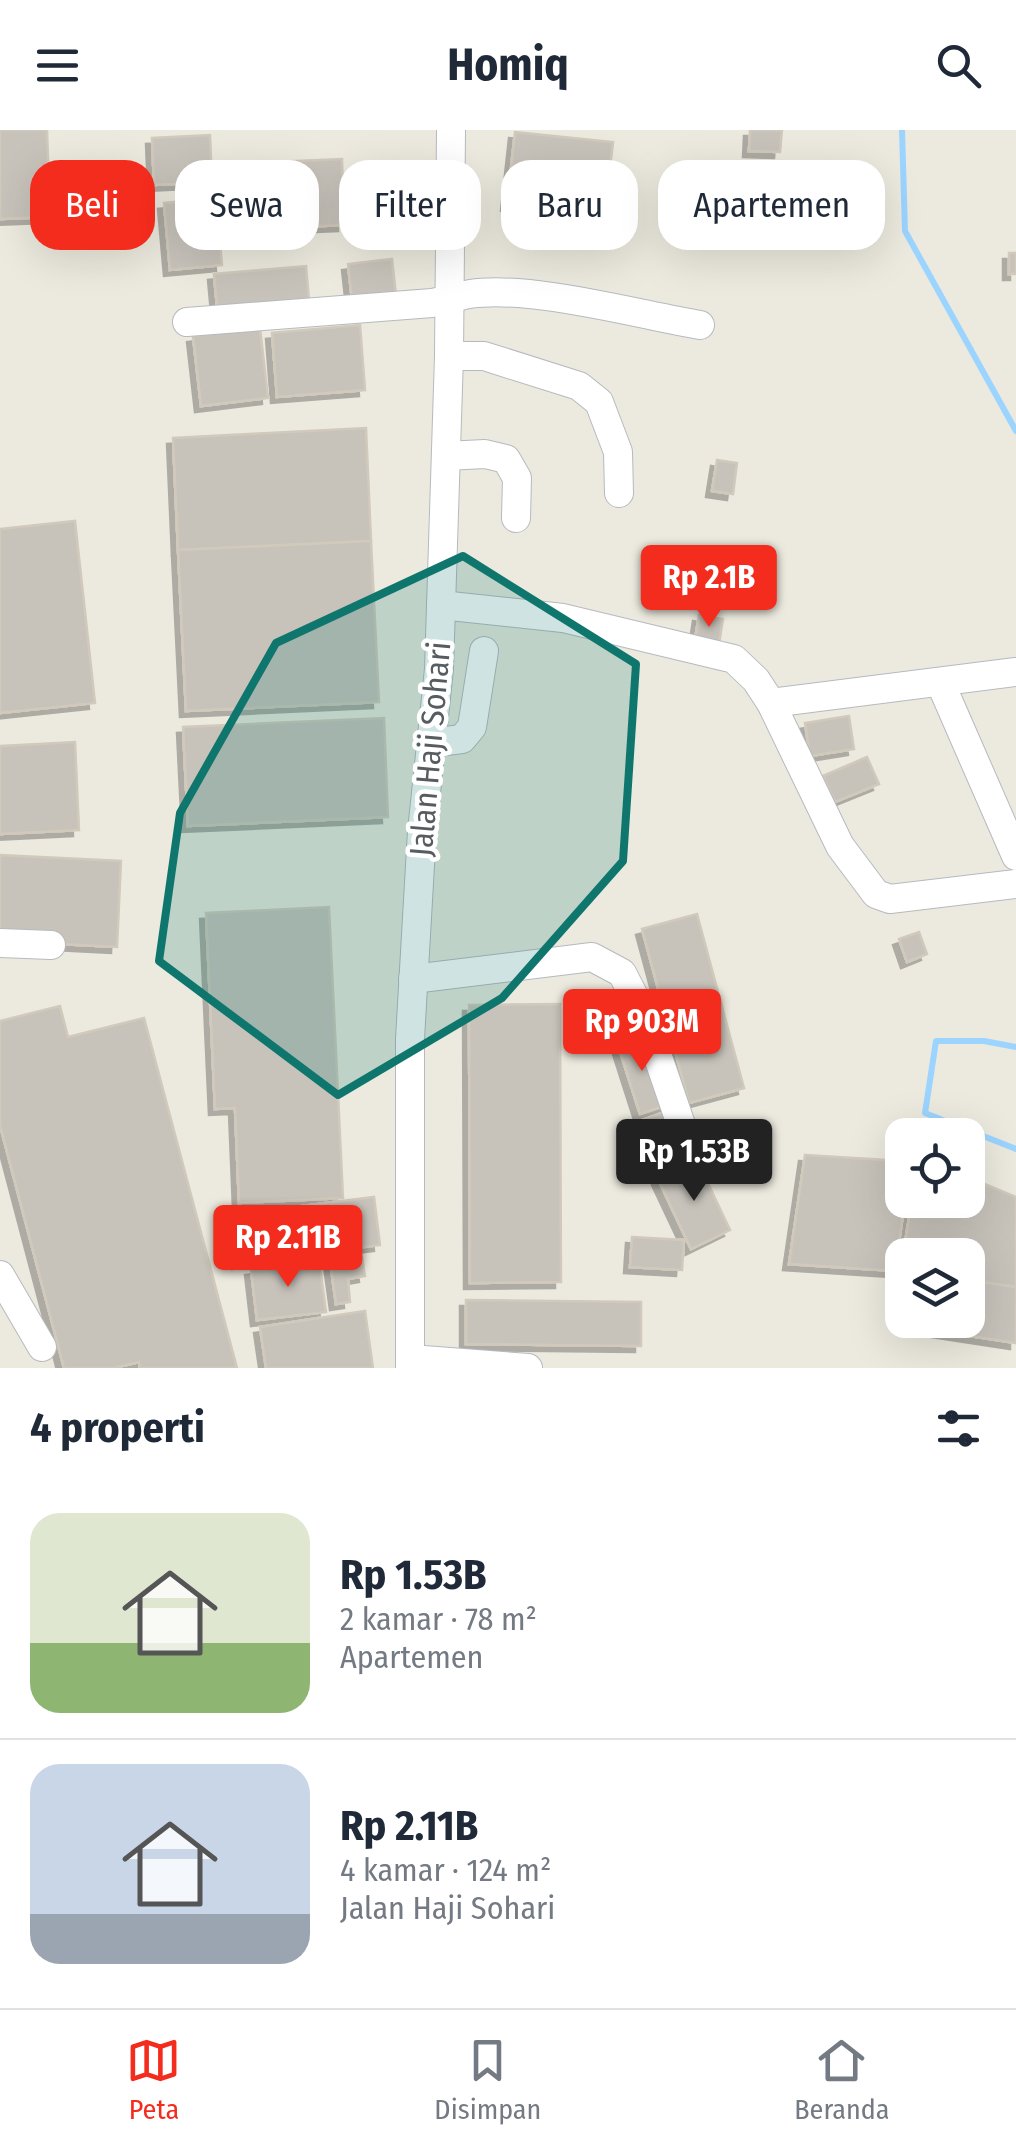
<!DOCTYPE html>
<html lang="id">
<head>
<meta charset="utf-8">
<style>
	body { margin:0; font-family:"Fira Sans Condensed",sans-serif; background:#f2f2f3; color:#1f2937; height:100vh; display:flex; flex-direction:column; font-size:38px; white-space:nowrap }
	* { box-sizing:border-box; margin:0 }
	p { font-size:32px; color:#747a83 }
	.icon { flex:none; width:55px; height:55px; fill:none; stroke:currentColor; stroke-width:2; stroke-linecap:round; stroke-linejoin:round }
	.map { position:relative; height:1238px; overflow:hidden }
	.sheet { display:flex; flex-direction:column; background:#fff; flex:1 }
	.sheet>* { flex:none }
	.banner { position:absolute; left:30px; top:30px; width:958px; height:90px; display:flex; gap:20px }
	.buttons { position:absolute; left:885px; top:988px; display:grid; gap:20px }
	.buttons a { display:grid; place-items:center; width:100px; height:100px; border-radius:20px; background:#fff; box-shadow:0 10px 40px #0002; font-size:50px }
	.price { position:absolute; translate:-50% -85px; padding:0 22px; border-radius:10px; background:#f32c1d; color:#fff; font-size:32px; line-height:65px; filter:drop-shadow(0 2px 5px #0008) }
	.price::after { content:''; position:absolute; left:50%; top:60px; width:30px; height:22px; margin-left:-15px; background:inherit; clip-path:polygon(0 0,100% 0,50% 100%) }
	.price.selected { background:#222; color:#fff }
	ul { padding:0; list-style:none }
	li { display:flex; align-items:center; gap:30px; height:250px; padding:0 30px }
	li+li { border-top:2px solid #e0e1e3 }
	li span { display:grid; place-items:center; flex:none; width:280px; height:200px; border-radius:30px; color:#555 }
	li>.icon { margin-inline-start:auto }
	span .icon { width:120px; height:120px; fill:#fffc; stroke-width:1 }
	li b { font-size:42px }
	h2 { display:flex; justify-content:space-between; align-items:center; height:120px; padding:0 30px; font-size:42px }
	.pill { padding:0 35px; border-radius:30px; background:#fff; box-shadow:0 10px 40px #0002; font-size:35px; line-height:90px }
	.pill.selected { background:#f32c1d; color:#fff }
	header { display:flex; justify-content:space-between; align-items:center; height:130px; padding:0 30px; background:#fff; font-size:45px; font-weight:700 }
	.tabs { display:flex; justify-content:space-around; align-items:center; height:140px; border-top:2px solid #e0e1e3; background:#fff; font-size:28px; color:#747a83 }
	.tabs a { display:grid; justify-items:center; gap:5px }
	.tabs .selected { color:#f32c1d }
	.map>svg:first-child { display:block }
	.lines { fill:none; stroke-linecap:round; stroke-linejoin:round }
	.stream { stroke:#9bd4ff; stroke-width:6 }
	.building { fill:#c7c3bb; stroke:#d1cabc; stroke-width:2.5; filter:url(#shadow) }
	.minor-casing { stroke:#b6babf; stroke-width:30 }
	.minor { stroke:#fff; stroke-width:28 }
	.marked { fill:#0f766e; fill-opacity:0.2; stroke:#0f766e; stroke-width:8; stroke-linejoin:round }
	.labels { text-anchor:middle; stroke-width:9; stroke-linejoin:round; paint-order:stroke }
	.street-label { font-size:32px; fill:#575c61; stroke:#fff }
</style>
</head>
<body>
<header><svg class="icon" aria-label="menu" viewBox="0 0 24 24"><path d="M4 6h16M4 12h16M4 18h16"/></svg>Homiq<svg class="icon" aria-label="search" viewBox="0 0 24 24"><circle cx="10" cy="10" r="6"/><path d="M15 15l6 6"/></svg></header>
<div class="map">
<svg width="1016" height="1238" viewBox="0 0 1016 1238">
	<defs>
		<filter id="shadow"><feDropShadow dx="-6" dy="6" stdDeviation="0" flood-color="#0004"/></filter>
	</defs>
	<rect width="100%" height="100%" fill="#ece9de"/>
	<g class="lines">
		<g class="stream">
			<polyline points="902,0 905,101 1016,301"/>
			<polyline points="1016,917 984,911 936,911 925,983 1016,1019"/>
		</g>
	</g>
	<g class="building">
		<polygon points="0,0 47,0 50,87 0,89"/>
		<polygon points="750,0 782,0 780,22 749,21"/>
		<polygon points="515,2 613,12 605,85 507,75"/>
		<polygon points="210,5 212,52 154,55 152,8"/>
		<polygon points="342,29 344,95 276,98 274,32"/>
		<polygon points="216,68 222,135 170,140 164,73"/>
		<rect x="1009" y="123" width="7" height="21"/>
		<polygon points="392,129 396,165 352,170 348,134"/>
		<polygon points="306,136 309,170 217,177 214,144"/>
		<polygon points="360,195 365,260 277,267 272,203"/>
		<polygon points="260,198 268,268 201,276 193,206"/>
		<polygon points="366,298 371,411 178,420 173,308"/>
		<polygon points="717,330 737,333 733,364 712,361"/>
		<polygon points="75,391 95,573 0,583 0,399"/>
		<polygon points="371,411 379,572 186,581 178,420"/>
		<polygon points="699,485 723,489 719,514 695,510"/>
		<polygon points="849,586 854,619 810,626 805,593"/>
		<polygon points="384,588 388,687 188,696 183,597"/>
		<polygon points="75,612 79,700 0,704 0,616"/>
		<polygon points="867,627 879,654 835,672 823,646"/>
		<polygon points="0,725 121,731 117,817 0,811"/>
		<polygon points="329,777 343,1068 239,1073 235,978 215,979 206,783"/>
		<polygon points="697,784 744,958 689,973 642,799"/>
		<polygon points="919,802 927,824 907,832 899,809"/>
		<polygon points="560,874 561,1152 470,1153 469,875"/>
		<polygon points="60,876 68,907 144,888 237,1238 140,1238 139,1232 114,1238 64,1238 0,995 0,891"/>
		<polygon points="645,904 667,975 640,984 617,912"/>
		<polygon points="667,981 675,1004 652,1012 644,990"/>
		<polygon points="805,1025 902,1031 902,1070 905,1070 895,1141 789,1134"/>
		<polygon points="697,1030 730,1100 691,1119 658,1049"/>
		<polygon points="968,1047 1016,1067 1016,1157 968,1150 968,1125 903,1125 912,1070 968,1070"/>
		<polygon points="374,1067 380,1115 238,1133 232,1085"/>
		<polygon points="632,1107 684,1110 682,1140 630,1137"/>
		<polygon points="362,1127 365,1146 348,1149 350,1172 336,1174 330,1131"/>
		<polygon points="319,1130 326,1182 257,1190 251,1139"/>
		<polygon points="968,1150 1016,1157 1016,1213 930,1200 932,1190 968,1190"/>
		<polygon points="466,1170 641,1172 641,1216 466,1214"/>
		<polygon points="365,1181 373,1238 266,1238 260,1197"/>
	</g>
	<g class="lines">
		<g class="minor-casing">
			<g id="minor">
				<path d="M187 192 432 173C445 171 457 166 470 164 531 155 636 184 700 195"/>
				<polyline points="449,226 484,226 579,256 599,272 618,322 619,363"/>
				<polyline points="446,326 485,324 506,329 517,348 516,388"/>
				<polyline points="441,475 563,488 734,529 756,550 771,573 840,716 876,764 890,769 1016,754"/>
				<polyline points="940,552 1016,726"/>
				<polyline points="771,573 1016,542"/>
				<polyline points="430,613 462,609 472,597 484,521"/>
				<polyline points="0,813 51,815"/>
				<polyline points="413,849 592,827 622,843 644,886 689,1018"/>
				<polyline points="0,1145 42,1217"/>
				<polyline points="410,1229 528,1238"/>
				<polyline points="410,1238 410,909 422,701 439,539 449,226 451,0"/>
			</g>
		</g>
		<use href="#minor" class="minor"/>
	</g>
	<path class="marked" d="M463 426 636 534 623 731 502 868 338 965 159 831 180 683 276 513Z"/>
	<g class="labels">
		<g class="street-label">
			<text transform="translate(430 619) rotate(-85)" y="11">Jalan Haji Sohari</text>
		</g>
	</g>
</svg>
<div class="buttons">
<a><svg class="icon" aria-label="locate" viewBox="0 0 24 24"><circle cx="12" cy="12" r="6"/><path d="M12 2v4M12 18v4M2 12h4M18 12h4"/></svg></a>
<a><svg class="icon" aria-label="layers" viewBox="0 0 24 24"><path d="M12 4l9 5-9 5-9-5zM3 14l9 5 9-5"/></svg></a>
</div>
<b class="price" style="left:709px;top:500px">Rp 2.1B</b>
<b class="price" style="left:642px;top:944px">Rp 903M</b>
<b class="price selected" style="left:694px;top:1074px">Rp 1.53B</b>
<b class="price" style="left:288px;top:1160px">Rp 2.11B</b>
<div class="banner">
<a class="pill selected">Beli</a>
<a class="pill">Sewa</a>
<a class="pill">Filter</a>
<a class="pill">Baru</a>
<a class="pill">Apartemen</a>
</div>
</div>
<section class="sheet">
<h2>4 properti<svg class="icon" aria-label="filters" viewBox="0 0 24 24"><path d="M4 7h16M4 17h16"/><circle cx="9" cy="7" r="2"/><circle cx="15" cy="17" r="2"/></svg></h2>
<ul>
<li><span style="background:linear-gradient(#dfe7d0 65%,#8fb573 0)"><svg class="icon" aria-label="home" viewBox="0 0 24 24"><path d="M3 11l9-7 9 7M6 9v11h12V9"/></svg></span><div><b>Rp 1.53B</b><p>2 kamar · 78 m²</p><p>Apartemen</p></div></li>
<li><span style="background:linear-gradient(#c9d6e8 75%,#9aa5b1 0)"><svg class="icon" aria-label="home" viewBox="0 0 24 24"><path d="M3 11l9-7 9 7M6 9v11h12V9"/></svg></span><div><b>Rp 2.11B</b><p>4 kamar · 124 m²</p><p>Jalan Haji Sohari</p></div></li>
</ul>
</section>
<nav class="tabs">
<a class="selected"><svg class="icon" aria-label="map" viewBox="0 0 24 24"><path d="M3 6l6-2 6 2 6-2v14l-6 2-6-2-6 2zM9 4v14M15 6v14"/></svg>Peta</a>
<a><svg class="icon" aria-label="saved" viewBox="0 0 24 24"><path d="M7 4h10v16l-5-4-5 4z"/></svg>Disimpan</a>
<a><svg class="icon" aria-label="home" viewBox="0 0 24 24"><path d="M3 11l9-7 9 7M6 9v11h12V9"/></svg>Beranda</a>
</nav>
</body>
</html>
